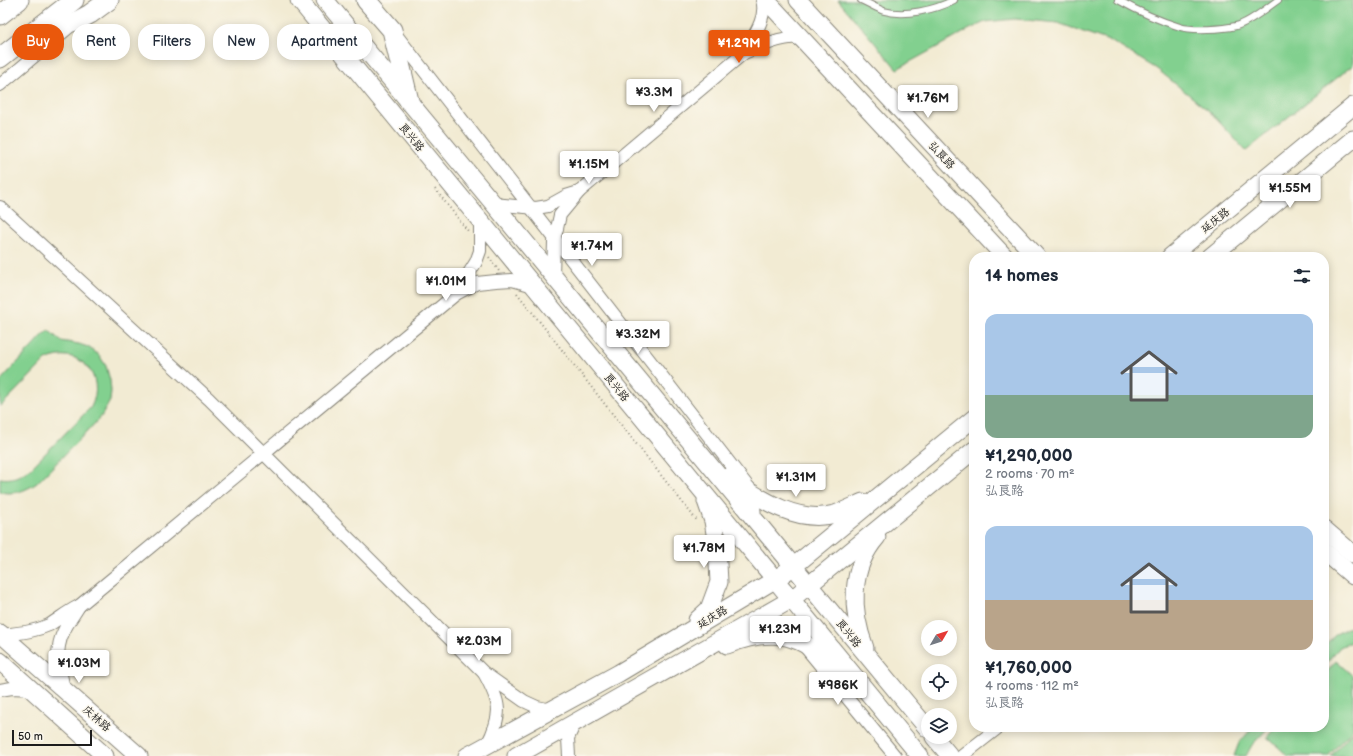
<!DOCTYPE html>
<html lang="en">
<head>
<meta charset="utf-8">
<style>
	body { margin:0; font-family:"Balsamiq Sans","LXGW WenKai TC",sans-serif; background:#f6f6f7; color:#1f2937; height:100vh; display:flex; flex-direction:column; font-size:15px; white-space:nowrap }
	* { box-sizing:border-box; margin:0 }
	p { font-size:13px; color:#747a83 }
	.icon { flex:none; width:22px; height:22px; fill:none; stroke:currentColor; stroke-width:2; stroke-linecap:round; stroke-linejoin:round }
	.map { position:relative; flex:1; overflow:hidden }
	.drawer { position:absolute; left:969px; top:252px; width:360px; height:480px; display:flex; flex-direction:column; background:#fff; border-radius:16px; box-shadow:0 2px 10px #0003 }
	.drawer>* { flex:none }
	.hud { position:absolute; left:12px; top:24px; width:380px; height:36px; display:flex; gap:8px }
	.needle { width:26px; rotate:51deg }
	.tools { position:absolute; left:921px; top:620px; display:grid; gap:8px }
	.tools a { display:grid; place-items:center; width:36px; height:36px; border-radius:50%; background:#fff; box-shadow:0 2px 10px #0003; font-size:20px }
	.scale { position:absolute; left:12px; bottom:10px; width:80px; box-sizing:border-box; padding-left:4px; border:2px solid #1c1c1c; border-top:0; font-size:11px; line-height:14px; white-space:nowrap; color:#1c1c1c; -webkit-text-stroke:3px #fbf7ec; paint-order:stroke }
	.price { position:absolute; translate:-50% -34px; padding:0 9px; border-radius:4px; background:#fff; color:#222; font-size:13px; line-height:26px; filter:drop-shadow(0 1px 2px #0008) }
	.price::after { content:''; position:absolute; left:50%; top:24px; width:12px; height:9px; margin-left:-6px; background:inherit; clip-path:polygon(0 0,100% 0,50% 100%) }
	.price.active { background:#ea580c; color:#fff }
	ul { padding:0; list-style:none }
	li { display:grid; align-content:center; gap:8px; height:212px; padding:0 16px }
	li span { display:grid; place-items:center; height:124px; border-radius:12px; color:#555 }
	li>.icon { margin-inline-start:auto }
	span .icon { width:72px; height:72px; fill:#fffc; stroke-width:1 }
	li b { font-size:17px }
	h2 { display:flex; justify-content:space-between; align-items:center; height:48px; padding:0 16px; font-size:17px }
	.tag { padding:0 14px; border-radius:16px; background:#fff; box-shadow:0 2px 10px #0003; font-size:14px; line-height:36px }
	.tag.active { background:#ea580c; color:#fff }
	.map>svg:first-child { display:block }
	.green { fill:#82d08f; stroke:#4f7656 }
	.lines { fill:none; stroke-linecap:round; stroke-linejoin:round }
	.lane-casing { stroke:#878478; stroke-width:8 }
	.street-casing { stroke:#878478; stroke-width:14 }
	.secondary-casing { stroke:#878478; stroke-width:19 }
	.primary-casing { stroke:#878478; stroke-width:21 }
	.path { stroke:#878478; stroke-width:2; stroke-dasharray:1 3; stroke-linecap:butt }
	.lane { stroke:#fff; stroke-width:6 }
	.street { stroke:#fff; stroke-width:12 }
	.secondary { stroke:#fff; stroke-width:17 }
	.primary { stroke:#fff; stroke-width:19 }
	.labels { text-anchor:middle; stroke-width:3; stroke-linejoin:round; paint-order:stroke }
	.street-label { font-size:11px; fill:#1c1c1c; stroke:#fbf7ec }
</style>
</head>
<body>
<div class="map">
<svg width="1353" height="756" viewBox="0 0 1353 756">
	<rect width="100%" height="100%" fill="#fbf7ec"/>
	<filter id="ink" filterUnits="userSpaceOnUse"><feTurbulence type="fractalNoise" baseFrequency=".025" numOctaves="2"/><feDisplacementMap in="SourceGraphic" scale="8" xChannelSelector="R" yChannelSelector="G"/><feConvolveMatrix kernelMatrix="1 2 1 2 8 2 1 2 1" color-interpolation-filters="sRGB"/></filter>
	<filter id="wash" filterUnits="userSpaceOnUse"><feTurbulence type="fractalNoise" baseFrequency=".012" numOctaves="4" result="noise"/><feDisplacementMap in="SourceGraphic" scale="16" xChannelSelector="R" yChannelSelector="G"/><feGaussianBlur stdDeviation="0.9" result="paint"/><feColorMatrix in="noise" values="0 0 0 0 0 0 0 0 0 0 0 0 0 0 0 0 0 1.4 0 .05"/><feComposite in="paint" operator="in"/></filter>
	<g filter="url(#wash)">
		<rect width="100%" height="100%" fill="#f2ebd3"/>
		<g class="green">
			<polygon points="838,0 1353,0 1353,65 1246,151 1209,111 1157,69 1112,42 1058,23 1015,19 985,22 970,29 897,69"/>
			<path d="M48 330 61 341 79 344 88 347 99 355 106 366 110 380 111 391 110 401 101 417 37 483C25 491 14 495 0 492V478C12 480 20 476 30 469L91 407C107 376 78 344 46 360L0 407V381Z"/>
			<path d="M1353 626V641L1340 647 1324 665V646C1333 636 1340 630 1353 626Z"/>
			<polygon points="1336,661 1353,676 1353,729 1328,756 1288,756 1267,737 1276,727 1324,727 1324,675"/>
			<polygon points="1253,727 1269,727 1252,745 1246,756 1234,756 1239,743"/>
			<polygon points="1353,731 1353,754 1351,756 1331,756"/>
		</g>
	</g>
	<g filter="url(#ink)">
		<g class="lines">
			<g class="lane-casing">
				<g id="lane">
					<path d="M861 0C868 3 876 8 884 11 904 17 935 10 954 0"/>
					<path d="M1118 0C1136 10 1160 21 1180 27 1193 31 1223 29 1236 26 1249 23 1267 8 1278 0"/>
				</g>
			</g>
			<g class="street-casing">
				<g id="street">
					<path d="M762 0C768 18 752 38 744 53 756 48 783 36 796 38 799 39 802 42 805 43"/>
					<polyline points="397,36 753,493 755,518"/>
					<polyline points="0,85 73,24"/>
					<polyline points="579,192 744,53"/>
					<polyline points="494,204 536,208 548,206 566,196 579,192 560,215 554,242 553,275"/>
					<polyline points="0,207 209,399 484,673"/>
					<polyline points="480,220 480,251 476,262 456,294 477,283 496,281 512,280 534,286"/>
					<polyline points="79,606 456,294"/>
					<path d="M2 635C18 633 34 632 49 625 59 619 68 611 79 606 72 618 61 631 59 646 56 660 62 676 64 690"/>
					<polyline points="806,648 895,756"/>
					<polyline points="0,690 12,688 31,689"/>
					<path d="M487 745C503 713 501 704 484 673L524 701 537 707 552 710"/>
					<polyline points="569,756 568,738 575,723"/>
					<polyline points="962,756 999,727"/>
				</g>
			</g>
			<g class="secondary-casing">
				<g id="secondary">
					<polyline points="299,0 920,756"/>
					<polyline points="325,0 928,729"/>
					<polyline points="766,0 1005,257"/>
					<polyline points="798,0 1037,257"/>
					<polyline points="1170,257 1353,106"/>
					<polyline points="1210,257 1353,139"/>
					<path d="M727 477C758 497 796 525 835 514 844 511 854 506 863 502"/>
					<polyline points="1324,529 1353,554"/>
					<polyline points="1324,551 1353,576"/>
					<polyline points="697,620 709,609 719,582 717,546 713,521 706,501"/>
					<polyline points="0,633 139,756"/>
					<path d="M727 645C776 626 799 635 838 667"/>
					<path d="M865 648C851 611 849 569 877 537"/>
					<polyline points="0,661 105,756"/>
					<polyline points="934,737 950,756"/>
					<polyline points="467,756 619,673 776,579 794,566 974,418"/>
					<polyline points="516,756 792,599 974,450"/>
				</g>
			</g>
			<g class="primary-casing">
				<g id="primary">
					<polyline points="366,0 392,30 409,101"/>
					<polyline points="0,15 19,0"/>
					<polyline points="41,28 77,21 90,14 109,0"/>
					<polyline points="0,58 74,0"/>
				</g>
			</g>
			<g class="path">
				<polyline points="435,189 468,231"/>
				<polyline points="489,257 499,271"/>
				<polyline points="517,293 698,522"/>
			</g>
			<use href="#lane" class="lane"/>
			<use href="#street" class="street"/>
			<use href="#secondary" class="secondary"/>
			<use href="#primary" class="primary"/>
		</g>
	</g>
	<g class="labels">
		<g class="street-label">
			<text transform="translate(412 137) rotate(51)" y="4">良兴路</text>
			<text transform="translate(942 155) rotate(47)" y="4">弘良路</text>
			<text transform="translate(1215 220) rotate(-39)" y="4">延庆路</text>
			<text transform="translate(617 387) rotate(51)" y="4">良兴路</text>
			<text transform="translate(712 617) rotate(-31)" y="4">延庆路</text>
			<text transform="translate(849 633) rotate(51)" y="4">良兴路</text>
			<text transform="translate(97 718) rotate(41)" y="4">庆林路</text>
		</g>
	</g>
</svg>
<div class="tools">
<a><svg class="needle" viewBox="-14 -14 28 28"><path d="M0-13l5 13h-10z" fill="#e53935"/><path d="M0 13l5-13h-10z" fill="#747a83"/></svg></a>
<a><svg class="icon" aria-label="locate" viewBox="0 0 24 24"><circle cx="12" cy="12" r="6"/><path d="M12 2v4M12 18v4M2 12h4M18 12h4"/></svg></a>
<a><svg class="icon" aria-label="layers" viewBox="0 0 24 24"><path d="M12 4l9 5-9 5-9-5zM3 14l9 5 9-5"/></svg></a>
</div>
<div class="scale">50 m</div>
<b class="price active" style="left:739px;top:64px">¥1.29M</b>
<b class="price" style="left:654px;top:113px">¥3.3M</b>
<b class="price" style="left:928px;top:119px">¥1.76M</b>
<b class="price" style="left:589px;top:185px">¥1.15M</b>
<b class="price" style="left:1290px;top:209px">¥1.55M</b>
<b class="price" style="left:592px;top:267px">¥1.74M</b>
<b class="price" style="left:446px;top:302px">¥1.01M</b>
<b class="price" style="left:638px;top:355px">¥3.32M</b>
<b class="price" style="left:796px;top:498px">¥1.31M</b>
<b class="price" style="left:704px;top:569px">¥1.78M</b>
<b class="price" style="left:780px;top:650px">¥1.23M</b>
<b class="price" style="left:479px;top:662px">¥2.03M</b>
<b class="price" style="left:79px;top:684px">¥1.03M</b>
<b class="price" style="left:838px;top:706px">¥986K</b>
<div class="hud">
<a class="tag active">Buy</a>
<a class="tag">Rent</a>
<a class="tag">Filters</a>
<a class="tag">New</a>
<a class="tag">Apartment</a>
</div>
<section class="drawer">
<h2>14 homes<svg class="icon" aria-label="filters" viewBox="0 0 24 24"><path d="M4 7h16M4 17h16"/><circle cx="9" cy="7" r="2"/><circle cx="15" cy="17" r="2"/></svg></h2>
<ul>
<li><span style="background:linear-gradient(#a9c7e8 65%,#7fa58c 0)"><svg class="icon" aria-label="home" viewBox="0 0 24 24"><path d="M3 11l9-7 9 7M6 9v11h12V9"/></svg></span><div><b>¥1,290,000</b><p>2 rooms · 70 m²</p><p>弘良路</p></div></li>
<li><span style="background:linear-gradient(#a9c7e8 60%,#b9a48a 0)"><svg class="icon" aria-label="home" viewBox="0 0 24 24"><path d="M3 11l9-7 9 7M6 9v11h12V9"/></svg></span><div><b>¥1,760,000</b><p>4 rooms · 112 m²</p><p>弘良路</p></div></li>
</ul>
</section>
</div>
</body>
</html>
